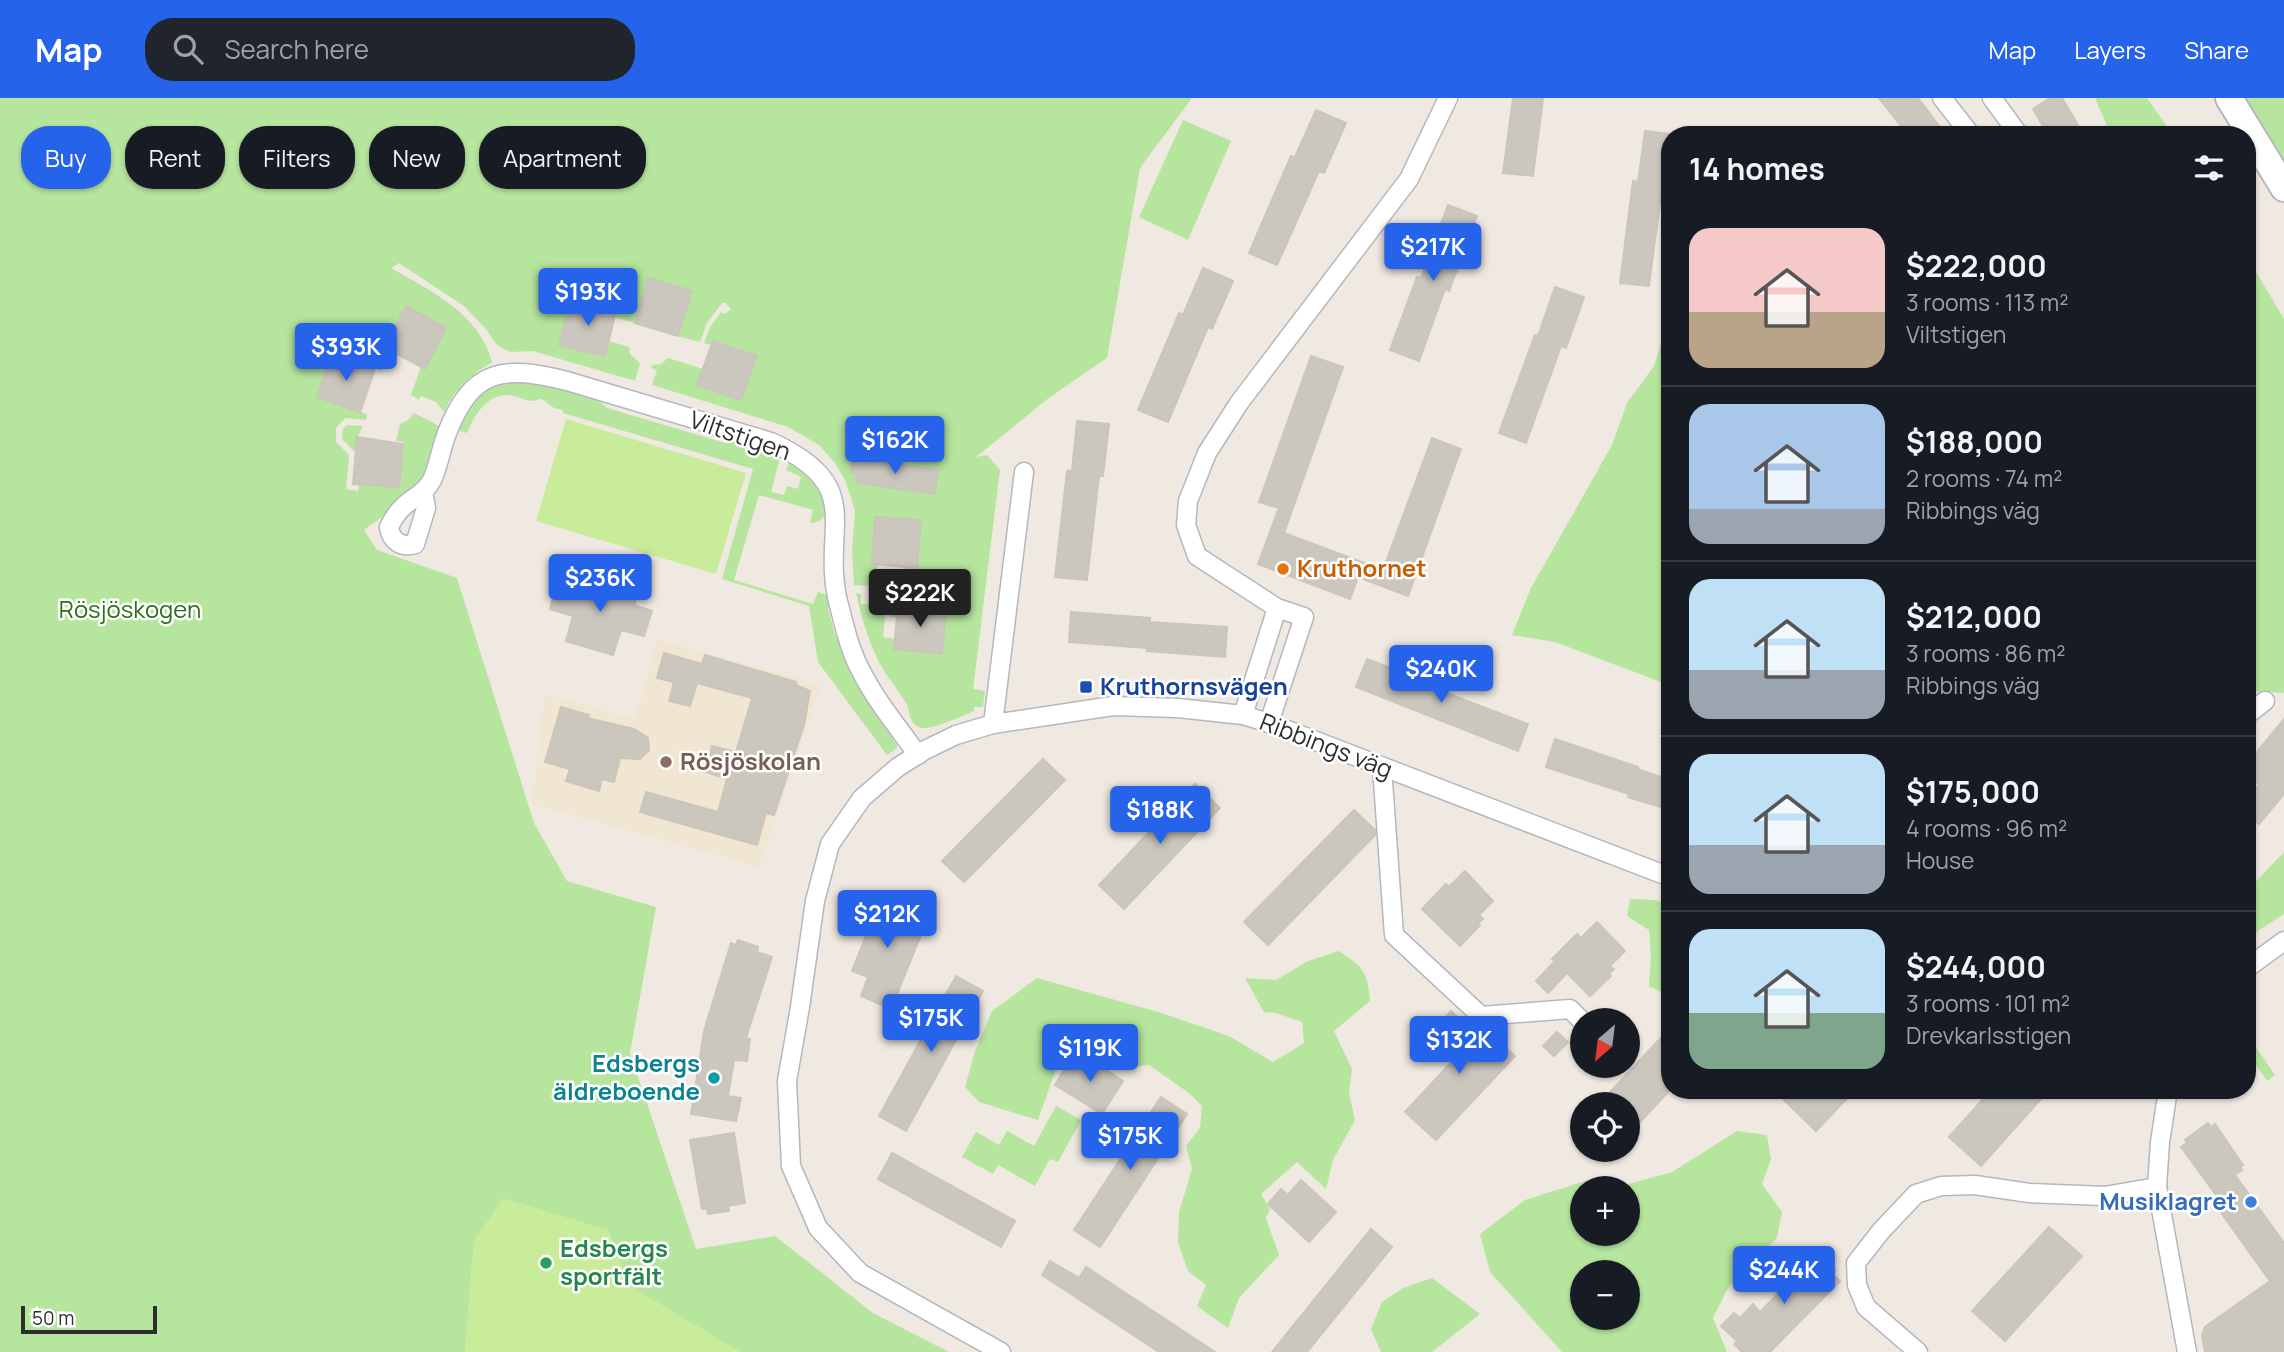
<!DOCTYPE html>
<html lang="en">
<head>
<meta charset="utf-8">
<style>
	body { margin:0; font-family:Manrope,sans-serif; background:#20242c; color:#f1f3f6; height:100vh; display:flex; flex-direction:column; font-size:26px; white-space:nowrap }
	* { box-sizing:border-box; margin:0 }
	p { font-size:23px; color:#9ea1a6 }
	.icon { flex:none; width:38px; height:38px; fill:none; stroke:currentColor; stroke-width:2; stroke-linecap:round; stroke-linejoin:round }
	.map { position:relative; flex:1; overflow:hidden }
	.drawer { position:absolute; left:1661px; top:28px; width:595px; height:973px; display:flex; flex-direction:column; background:#171b24; border-radius:28px; box-shadow:0 2px 5px #0004 }
	.drawer>* { flex:none }
	.guide { position:absolute; left:21px; top:28px; width:665px; height:63px; display:flex; gap:14px }
	.needle { width:46px; rotate:208deg }
	.tools { position:absolute; left:1570px; top:910px; display:grid; gap:14px }
	.tools a { display:grid; place-items:center; width:70px; height:70px; border-radius:50%; background:#171b24; box-shadow:0 2px 5px #0004; font-size:35px }
	.scale { position:absolute; left:21px; bottom:18px; width:136px; box-sizing:border-box; padding-left:7px; border:4px solid #2e2e2e; border-top:0; font-size:19px; line-height:24px; white-space:nowrap; color:#2e2e2e; -webkit-text-stroke:5px #fff; paint-order:stroke }
	.price { position:absolute; translate:-50% -60px; padding:0 16px; border-radius:7px; background:#2563eb; color:#fff; font-size:23px; line-height:46px; filter:drop-shadow(0 2px 4px #0008) }
	.price::after { content:''; position:absolute; left:50%; top:42px; width:21px; height:16px; margin-left:-10px; background:inherit; clip-path:polygon(0 0,100% 0,50% 100%) }
	.price.active { background:#222; color:#fff }
	ul { padding:0; list-style:none }
	li { display:flex; align-items:center; gap:21px; height:175px; padding:0 28px }
	li+li { border-top:2px solid #363941 }
	li span { display:grid; place-items:center; flex:none; width:196px; height:140px; border-radius:21px; color:#555 }
	li>.icon { margin-inline-start:auto }
	span .icon { width:84px; height:84px; fill:#fffc; stroke-width:1 }
	li b { font-size:30px }
	h2 { display:flex; justify-content:space-between; align-items:center; height:84px; padding:0 28px; font-size:30px }
	.pill { padding:0 24px; border-radius:28px; background:#171b24; box-shadow:0 2px 5px #0004; font-size:24px; line-height:63px }
	.pill.active { background:#2563eb; color:#fff }
	header { display:flex; align-items:center; gap:42px; box-sizing:border-box; height:98px; padding:0 35px; background:#2563eb; color:#fff }
	header strong { font-size:33px }
	nav { display:flex; gap:38px; margin-inline-start:auto; font-size:24px }
	.search { width:490px; height:63px; background:#20242c; display:flex; align-items:center; gap:18px; box-sizing:border-box; padding:0 24px; border-radius:28px; color:#9ea1a6; font-size:26px }
	.map>svg:first-child { display:block }
	.education { fill:#f0e6d1 }
	.green { fill:#b6e59e; fill-rule:evenodd }
	.pitch { fill:#c9ec9a }
	.building { fill:#cbc7bf; stroke:#cbc5ba; stroke-width:2 }
	.lines { fill:none; stroke-linecap:round; stroke-linejoin:round }
	.street-casing { stroke:#b4b7c1; stroke-width:21 }
	.secondary-casing { stroke:#b4b7c1; stroke-width:30 }
	.street { stroke:#fff; stroke-width:18 }
	.secondary { stroke:#fff; stroke-width:26 }
	.food-dot { fill:#e8710a; stroke:#fff; stroke-width:2.5 }
	.transit-dot { fill:#1a4fb4; stroke:#fff; stroke-width:2.5 }
	.education-dot { fill:#8d6e63; stroke:#fff; stroke-width:2.5 }
	.culture-dot { fill:#0f9aa8; stroke:#fff; stroke-width:2.5 }
	.shop-dot { fill:#3f7fe0; stroke:#fff; stroke-width:2.5 }
	.leisure-dot { fill:#2e9e5b; stroke:#fff; stroke-width:2.5 }
	.labels { text-anchor:middle; stroke-width:5; stroke-linejoin:round; paint-order:stroke }
	.street-label { font-size:24px; fill:#2e2e2e; stroke:#fff }
	.food-label { font-size:24px; font-weight:bold; fill:#c56008; stroke:#fff; text-anchor:start }
	.park-label { font-size:24px; fill:#2c6e1b; stroke:#fff }
	.transit-label { font-size:24px; font-weight:bold; fill:#164399; stroke:#fff; text-anchor:start }
	.education-label { font-size:24px; font-weight:bold; fill:#785e54; stroke:#fff; text-anchor:start }
	.culture-label { font-size:24px; font-weight:bold; fill:#0d838f; stroke:#fff; text-anchor:end }
	.shop-label { font-size:24px; font-weight:bold; fill:#366cbe; stroke:#fff; text-anchor:end }
	.leisure-label { font-size:24px; font-weight:bold; fill:#27864d; stroke:#fff; text-anchor:start }
</style>
</head>
<body>
<header>
<strong>Map</strong>
<div class="search"><svg class="icon" aria-label="search" viewBox="0 0 24 24"><circle cx="10" cy="10" r="6"/><path d="M15 15l6 6"/></svg>Search here</div>
<nav><a>Map</a><a>Layers</a><a>Share</a></nav>
</header>
<div class="map">
<svg width="2284" height="1254" viewBox="0 0 2284 1254">
	<rect width="100%" height="100%" fill="#efe9e1"/>
	<polygon class="education" points="657,541 821,587 759,769 532,706 545,596 635,621"/>
	<g class="green">
		<path d="M0 0H1192L1140 70 1107 260 1050 299 976 359 987 357 1000 372 973 591 985 593 983 609H974V613C966 617 930 632 922 630 908 627 911 614 906 605 900 594 891 584 884 573 870 549 862 522 856 495L861 496V506L886 508 883 539 895 541 894 551 942 556 946 510 899 506 897 519H890L892 500 898 495 948 499 955 504 960 498 956 492 949 495 909 492V489L902 484 904 469H917L921 422 875 419 872 466 877 467V474L888 475V486L883 489 854 487 852 453 855 412 845 382 835 365 819 347 788 329 652 287 657 272 651 270 652 267 661 266 668 260 703 271 698 287 741 302 756 259 713 243 711 247 704 245 710 229 721 214 725 216 731 211 726 205H722L707 225 700 244 678 238 691 193 648 180 635 225 614 219 615 213 570 203 560 247 605 258 609 243 629 249 630 256 640 265 635 283 533 253 510 254 504 251 496 246 486 231 464 208 399 165 391 170C431 193 480 216 492 264 471 277 454 291 444 314L436 304 421 298 417 303V300L411 297 421 269 425 271 446 230 406 209 381 256 364 244 365 237 358 235 355 238 356 243 386 263 382 273 332 256 317 299 367 316 366 322 345 320 336 330V344L349 357 346 391 358 393 359 386 399 389 403 344 396 343 400 326 408 322 414 315 443 330 430 371 418 393 364 432 377 452 457 480 534 725 567 783 656 809 630 955 696 1151 775 1138 873 1215 949 1254H740L629 1188 608 1132 474 1143 465 1254H0Z"/>
		<polygon points="2095,0 2147,0 2173,37 2111,37"/>
		<polygon points="2242,0 2284,0 2284,66"/>
		<polygon points="1183,22 1231,43 1188,142 1139,119"/>
		<polygon points="2247,159 2284,221 2284,595 2247,593"/>
		<polygon points="1669,220 1670,587 1669,587 1555,544 1512,537 1531,490 1612,347 1627,305 1654,268"/>
		<path d="M515 282C540 285 591 292 607 310L725 345 734 342 777 355 779 363 771 394 784 397 787 388 798 391 801 379 786 372 790 364 798 365 821 391 828 411C824 420 820 425 810 425L813 412 759 397 734 482 813 506 818 494 827 497 831 503 828 511 835 536 855 584 897 647V650L887 657 818 564 809 508 722 481 753 371 563 315V312L554 310 542 301C538 301 535 303 531 303 524 302 517 298 509 297 487 295 474 318 467 335L457 332C467 303 486 289 515 282Z"/>
		<polygon points="347,327 363,328 357,340 355,354 342,341 343,331"/>
		<polygon points="2284,754 2284,816 2247,840 2247,793"/>
		<polygon points="1630,801 1655,802 1669,806 1669,898 1649,888 1651,858 1649,832 1627,818"/>
		<path d="M1339 853C1362 868 1368 874 1370 903L1334 933 1352 971 1349 995 1355 1022 1333 1062 1326 1091 1297 1064 1261 1096 1270 1111 1266 1120 1279 1157 1239 1200 1228 1230 1197 1208 1206 1187 1188 1173 1178 1145 1179 1114 1192 1071 1186 1048 1200 1030 1202 1008 1189 995 1149 967 1127 969 1085 944 1063 970 1056 971 1038 1022 979 1004 965 989 975 953 992 913 1037 880 1158 914 1229 938 1273 964 1304 945 1302 924 1276 915 1264 914 1245 880 1276 882 1308 863Z"/>
		<polygon points="2249,939 2275,977 2267,983 2247,954 2247,940"/>
		<polygon points="1056,1008 1081,1022 1058,1064 1050,1061 1035,1088 998,1067 993,1076 962,1059 976,1034 999,1047 1007,1033 1034,1048"/>
		<path d="M1737 1033 1767 1037 1771 1061 1762 1086 1782 1114 1777 1140 1744 1171 1727 1192 1713 1220 1727 1254H1562L1490 1174 1480 1136 1525 1102 1595 1080 1614 1090 1672 1074ZM1582 1090H1628V1136H1582ZM1582 1174H1628V1220H1582Z"/>
		<polygon points="1432,1180 1480,1216 1432,1254 1381,1254 1371,1231 1382,1204 1403,1190"/>
	</g>
	<g class="pitch">
		<polygon points="566,321 746,375 716,476 536,423"/>
		<polygon points="503,1100 608,1132 630,1188 740,1254 465,1254 474,1143"/>
	</g>
	<g class="building">
		<polygon points="1513,0 1543,0 1533,78 1503,75"/>
		<polygon points="1879,0 1918,0 1946,37 1908,37"/>
		<polygon points="2050,0 2062,0 2084,37 2048,37 2033,11"/>
		<polygon points="1316,12 1346,25 1324,75 1319,73 1277,167 1249,155 1291,58 1295,59"/>
		<polygon points="1645,33 1670,36 1670,74 1667,89 1662,89 1649,188 1620,185 1633,83 1638,84"/>
		<polygon points="1448,107 1477,118 1449,193 1445,191 1419,263 1390,252 1417,179 1421,180"/>
		<polygon points="1203,170 1233,183 1212,231 1208,229 1168,324 1138,312 1179,215 1183,217"/>
		<polygon points="648,180 692,193 678,238 635,225"/>
		<polygon points="1555,189 1584,199 1566,250 1561,248 1526,345 1499,335 1535,237 1538,238"/>
		<polygon points="570,203 616,213 605,258 559,247"/>
		<polygon points="406,208 446,230 425,271 384,249"/>
		<polygon points="713,243 757,258 741,302 697,287"/>
		<polygon points="331,256 375,271 360,314 317,299"/>
		<polygon points="1311,258 1343,269 1284,435 1383,472 1432,340 1461,351 1408,498 1358,479 1350,501 1258,466 1279,410 1259,404"/>
		<polygon points="1077,323 1109,326 1103,378 1099,378 1087,482 1055,479 1067,373 1072,373"/>
		<polygon points="357,339 403,346 399,389 353,386"/>
		<polygon points="853,360 938,372 935,396 856,385 857,376 851,375"/>
		<polygon points="875,419 921,422 917,470 872,466"/>
		<polygon points="576,479 638,495 634,507 652,513 644,538 621,532 613,557 566,543 573,518 550,511 557,485 573,490"/>
		<polygon points="898,506 946,510 942,556 894,551"/>
		<polygon points="1071,514 1150,520 1150,524 1227,529 1225,559 1147,553 1147,550 1069,544"/>
		<polygon points="664,555 702,566 705,557 796,584 796,587 810,593 804,627 774,717 766,715 757,747 640,714 646,694 718,714 727,681 706,674 712,648 736,654 752,600 697,585 690,608 669,603 674,584 657,580"/>
		<polygon points="1367,561 1448,592 1446,595 1528,626 1518,653 1356,589"/>
		<polygon points="561,609 589,617 587,620 634,631 648,640 649,652 640,661 620,660 614,684 602,681 599,693 566,683 570,671 545,664"/>
		<polygon points="2284,621 2284,696 2259,726 2247,716 2247,701 2259,686 2247,675 2247,666"/>
		<polygon points="1555,641 1638,669 1637,671 1670,682 1670,712 1628,699 1629,696 1546,669"/>
		<polygon points="1043,661 1065,682 964,784 942,763"/>
		<polygon points="1195,686 1220,710 1124,811 1099,787"/>
		<polygon points="1354,712 1375,732 1375,737 1268,847 1244,824"/>
		<polygon points="1465,773 1493,803 1479,817 1483,821 1478,825 1480,827 1460,848 1422,811 1446,786 1449,789"/>
		<polygon points="884,793 912,804 904,824 923,832 891,911 861,898 868,879 852,873"/>
		<polygon points="1597,824 1625,853 1610,868 1614,871 1609,876 1611,878 1590,898 1567,875 1548,895 1536,883 1555,863 1552,861 1577,836 1581,840"/>
		<polygon points="738,842 758,849 757,854 772,859 746,940 750,941 747,963 734,962 728,998 741,1000 736,1023 691,1016 704,933 731,845 736,847"/>
		<polygon points="956,878 983,893 906,1033 879,1018"/>
		<polygon points="1451,913 1478,937 1484,930 1515,958 1436,1042 1405,1014 1462,953 1436,930"/>
		<polygon points="1670,930 1670,992 1628,1037 1628,1006 1599,1006"/>
		<polygon points="1557,934 1568,944 1554,958 1543,948"/>
		<polygon points="1084,957 1123,983 1102,1016 1055,987 1066,969 1073,974"/>
		<polygon points="1794,992 1855,992 1816,1033 1784,1002"/>
		<polygon points="1991,992 2049,992 1981,1068 1949,1039"/>
		<polygon points="1161,999 1187,1016 1100,1149 1074,1132"/>
		<polygon points="2208,1025 2211,1029 2215,1026 2243,1067 2240,1069 2242,1072 2235,1077 2284,1145 2284,1254 2205,1254 2202,1238 2205,1229 2270,1183 2214,1105 2219,1101 2181,1049 2187,1045 2185,1042"/>
		<polygon points="734,1035 745,1105 728,1108 729,1113 708,1116 706,1110 702,1111 690,1042"/>
		<polygon points="892,1055 1015,1123 1001,1149 878,1081"/>
		<polygon points="1301,1082 1336,1114 1309,1144 1268,1106 1281,1091 1288,1097"/>
		<polygon points="2049,1129 2082,1158 2005,1243 1972,1213"/>
		<polygon points="1371,1131 1392,1149 1307,1254 1272,1254"/>
		<polygon points="1805,1151 1816,1162 1820,1157 1835,1172 1832,1176 1840,1183 1770,1254 1742,1254 1734,1246 1737,1243 1721,1228 1734,1215 1740,1220 1753,1206 1760,1214 1787,1187 1781,1181 1790,1171 1788,1169"/>
		<polygon points="1050,1163 1079,1180 1086,1169 1215,1254 1159,1254 1042,1177"/>
	</g>
	<g class="lines">
		<g class="street-casing">
			<g id="street">
				<polyline points="1942,0 1971,37"/>
				<polyline points="1992,0 2019,37"/>
				<path d="M423 394 426 410 415 446C401 450 391 443 389 429 392 423 396 416 401 411 411 400 425 396 432 382 439 367 441 350 447 335 472 270 504 267 567 283L771 344C872 390 817 432 840 511 845 531 851 555 861 573 876 603 898 629 918 657"/>
				<polyline points="1243,617 1277,510"/>
				<polyline points="2247,617 2265,603"/>
				<polyline points="1269,625 1304,519 1277,510 1197,458 1186,427 1188,403 1207,355 1239,305 1409,81 1448,0"/>
				<polyline points="993,626 1024,374"/>
				<polyline points="1382,669 1394,837 1481,918 1570,911 1582,923"/>
				<polyline points="2247,870 2284,843"/>
				<polyline points="2168,992 2160,1044 2157,1089 2187,1254"/>
				<polyline points="1001,1254 860,1175 818,1130 791,1068 787,983 800,909 815,803 830,746 862,700 898,669 925,652 956,637 993,626 1113,608 1178,610 1243,617 1269,625 1670,779"/>
				<polyline points="1918,1254 1866,1209 1857,1187 1856,1165 1881,1133 1916,1096 1941,1088 1975,1087 2029,1095 2104,1098 2157,1089"/>
			</g>
		</g>
		<g class="secondary-casing">
			<polyline id="secondary" points="2229,0 2284,90"/>
		</g>
		<use href="#street" class="street"/>
		<use href="#secondary" class="secondary"/>
	</g>
	<circle class="food-dot" cx="1283" cy="471" r="7"/>
	<rect class="transit-dot" x="1079" y="582" width="14" height="14" rx="3.5"/>
	<circle class="education-dot" cx="666" cy="664" r="7"/>
	<circle class="culture-dot" cx="714" cy="980" r="7"/>
	<circle class="shop-dot" cx="2251" cy="1104" r="7"/>
	<circle class="leisure-dot" cx="546" cy="1165" r="7"/>
	<g class="labels">
		<g class="street-label">
			<text transform="translate(740 338) rotate(19)" y="8">Viltstigen</text>
			<text transform="translate(1326 648) rotate(21)" y="8">Ribbings väg</text>
		</g>
		<g class="food-label">
			<text x="1297" y="479">Kruthornet</text>
		</g>
		<g class="park-label">
			<text x="130" y="520">Rösjöskogen</text>
		</g>
		<g class="transit-label">
			<text x="1100" y="597">Kruthornsvägen</text>
		</g>
		<g class="education-label">
			<text x="680" y="672">Rösjöskolan</text>
		</g>
		<g class="culture-label">
			<text x="700" y="974">Edsbergs<tspan x="700" dy="28">äldreboende</tspan></text>
		</g>
		<g class="shop-label">
			<text x="2237" y="1112">Musiklagret</text>
		</g>
		<g class="leisure-label">
			<text x="560" y="1159">Edsbergs<tspan x="560" dy="28">sportfält</tspan></text>
		</g>
	</g>
</svg>
<div class="tools">
<a><svg class="needle" viewBox="-14 -14 28 28"><path d="M0-13l5 13h-10z" fill="#e53935"/><path d="M0 13l5-13h-10z" fill="#9ea1a6"/></svg></a>
<a><svg class="icon" aria-label="locate" viewBox="0 0 24 24"><circle cx="12" cy="12" r="6"/><path d="M12 2v4M12 18v4M2 12h4M18 12h4"/></svg></a>
<a>+</a>
<a>−</a>
</div>
<div class="scale">50 m</div>
<b class="price" style="left:1433px;top:185px">$217K</b>
<b class="price" style="left:588px;top:230px">$193K</b>
<b class="price" style="left:346px;top:285px">$393K</b>
<b class="price" style="left:895px;top:378px">$162K</b>
<b class="price" style="left:600px;top:516px">$236K</b>
<b class="price active" style="left:920px;top:531px">$222K</b>
<b class="price" style="left:1441px;top:607px">$240K</b>
<b class="price" style="left:1160px;top:748px">$188K</b>
<b class="price" style="left:887px;top:852px">$212K</b>
<b class="price" style="left:931px;top:956px">$175K</b>
<b class="price" style="left:1459px;top:978px">$132K</b>
<b class="price" style="left:1090px;top:986px">$119K</b>
<b class="price" style="left:1130px;top:1074px">$175K</b>
<b class="price" style="left:1784px;top:1208px">$244K</b>
<div class="guide">
<a class="pill active">Buy</a>
<a class="pill">Rent</a>
<a class="pill">Filters</a>
<a class="pill">New</a>
<a class="pill">Apartment</a>
</div>
<section class="drawer">
<h2>14 homes<svg class="icon" aria-label="filters" viewBox="0 0 24 24"><path d="M4 7h16M4 17h16"/><circle cx="9" cy="7" r="2"/><circle cx="15" cy="17" r="2"/></svg></h2>
<ul>
<li><span style="background:linear-gradient(#f6c9c9 60%,#b9a48a 0)"><svg class="icon" aria-label="home" viewBox="0 0 24 24"><path d="M3 11l9-7 9 7M6 9v11h12V9"/></svg></span><div><b>$222,000</b><p>3 rooms · 113 m²</p><p>Viltstigen</p></div></li>
<li><span style="background:linear-gradient(#a9c7e8 75%,#9aa5b1 0)"><svg class="icon" aria-label="home" viewBox="0 0 24 24"><path d="M3 11l9-7 9 7M6 9v11h12V9"/></svg></span><div><b>$188,000</b><p>2 rooms · 74 m²</p><p>Ribbings väg</p></div></li>
<li><span style="background:linear-gradient(#bfe0f5 65%,#9aa5b1 0)"><svg class="icon" aria-label="home" viewBox="0 0 24 24"><path d="M3 11l9-7 9 7M6 9v11h12V9"/></svg></span><div><b>$212,000</b><p>3 rooms · 86 m²</p><p>Ribbings väg</p></div></li>
<li><span style="background:linear-gradient(#bfe0f5 65%,#9aa5b1 0)"><svg class="icon" aria-label="home" viewBox="0 0 24 24"><path d="M3 11l9-7 9 7M6 9v11h12V9"/></svg></span><div><b>$175,000</b><p>4 rooms · 96 m²</p><p>House</p></div></li>
<li><span style="background:linear-gradient(#bfe0f5 60%,#7fa58c 0)"><svg class="icon" aria-label="home" viewBox="0 0 24 24"><path d="M3 11l9-7 9 7M6 9v11h12V9"/></svg></span><div><b>$244,000</b><p>3 rooms · 101 m²</p><p>Drevkarlsstigen</p></div></li>
</ul>
</section>
</div>
</body>
</html>
